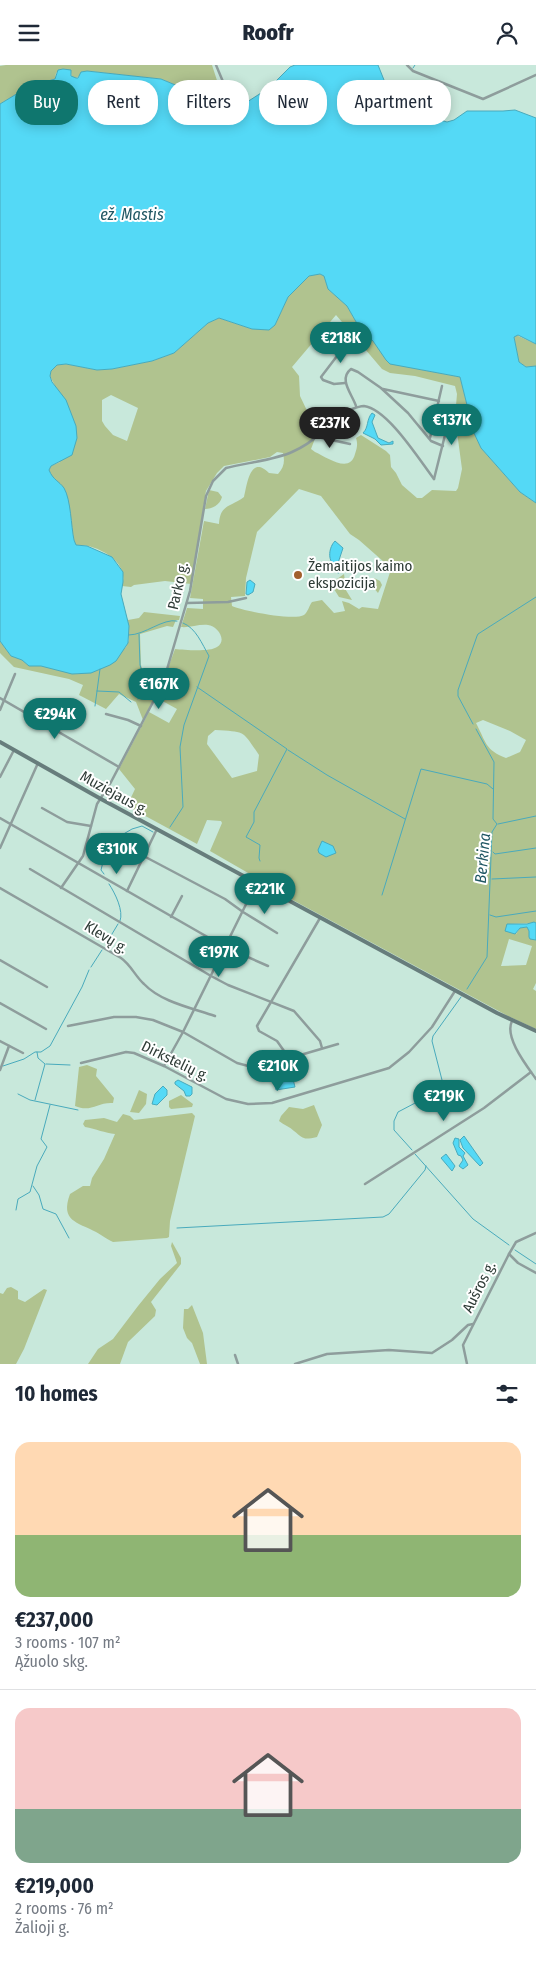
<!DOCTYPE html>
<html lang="en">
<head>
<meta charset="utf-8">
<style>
	body { margin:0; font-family:"Fira Sans Condensed",sans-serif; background:#f2f2f3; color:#1f2937; height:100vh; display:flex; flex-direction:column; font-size:19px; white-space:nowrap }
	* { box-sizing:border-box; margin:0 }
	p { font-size:16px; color:#747a83 }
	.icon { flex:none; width:28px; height:28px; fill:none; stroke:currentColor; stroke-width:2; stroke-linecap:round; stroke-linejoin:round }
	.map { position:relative; height:1299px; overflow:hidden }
	.sheet { display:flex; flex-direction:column; background:#fff; flex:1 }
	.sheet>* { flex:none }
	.hud { position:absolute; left:15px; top:15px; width:506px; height:45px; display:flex; gap:10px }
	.price { position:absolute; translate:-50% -42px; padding:0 11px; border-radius:18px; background:#0f766e; color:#fff; font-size:16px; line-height:32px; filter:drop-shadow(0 1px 2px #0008) }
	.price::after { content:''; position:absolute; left:50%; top:30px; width:15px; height:11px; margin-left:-8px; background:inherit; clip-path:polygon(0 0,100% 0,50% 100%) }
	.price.current { background:#222; color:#fff }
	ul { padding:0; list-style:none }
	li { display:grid; align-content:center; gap:10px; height:265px; padding:0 15px }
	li+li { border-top:1px solid #e0e1e3 }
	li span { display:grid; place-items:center; height:155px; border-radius:15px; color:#555 }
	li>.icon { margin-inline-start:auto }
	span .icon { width:90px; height:90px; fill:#fffc; stroke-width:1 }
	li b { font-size:21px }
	h2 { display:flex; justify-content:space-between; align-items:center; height:60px; padding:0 15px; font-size:21px }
	.pill { padding:0 18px; border-radius:20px; background:#fff; box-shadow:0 2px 12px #0003; font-size:18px; line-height:45px }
	.pill.current { background:#0f766e; color:#fff }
	header { display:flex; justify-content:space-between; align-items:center; height:65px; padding:0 15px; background:#fff; font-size:22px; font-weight:800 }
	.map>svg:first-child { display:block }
	.green { fill:#b0c38f; fill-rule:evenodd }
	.water { fill:#54d9f6; stroke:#49aabc }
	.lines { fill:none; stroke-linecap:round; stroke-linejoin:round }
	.stream { stroke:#49aabc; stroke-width:1 }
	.minor { stroke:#8e9d9c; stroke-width:2.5 }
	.secondary { stroke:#677d7c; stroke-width:4 }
	.poi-dot { fill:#a2602d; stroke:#fff; stroke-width:2 }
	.labels { text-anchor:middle; stroke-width:4; stroke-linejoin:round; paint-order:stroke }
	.poi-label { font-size:15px; fill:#2e3b36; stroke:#fff; text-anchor:start }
	.street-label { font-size:15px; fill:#2e3b36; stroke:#fff }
	.water-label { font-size:16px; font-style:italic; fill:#205764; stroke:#fff }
</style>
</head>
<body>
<header><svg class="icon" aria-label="menu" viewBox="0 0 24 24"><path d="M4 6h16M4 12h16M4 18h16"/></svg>Roofr<svg class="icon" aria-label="person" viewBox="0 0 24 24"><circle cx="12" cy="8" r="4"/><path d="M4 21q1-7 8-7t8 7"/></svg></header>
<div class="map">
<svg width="536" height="1299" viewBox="0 0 536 1299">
	<rect width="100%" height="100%" fill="#c8e8db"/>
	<g class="green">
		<path d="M6 0H212L223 34 235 37 237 42 220 50 215 47 197 29 161 14 87 6 76 13H72L71 7C65 2 63 4 56 8L55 14 28 22 0 39V1Z"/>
		<path d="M320 209 324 211 328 224 347 241 359 262 378 281 386 295 418 304 460 312 474 368 481 383 520 427 536 438V858L507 859 516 869 520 863 527 862 529 866V873L536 875V918L533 924 536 926V964L508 951 263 819 264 817 210 786 222 758 221 756 207 755 197 779 127 741 135 724 119 704 149 647 169 658 177 644 157 633 175 584C185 585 210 587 217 582 228 575 217 561 208 560 199 559 189 563 181 562L187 543 203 544V534L190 533 204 456 219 459C220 439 231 442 244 432 247 420 250 389 269 408L278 409C284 402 285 397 283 388L277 387 270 392 224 401 217 408 206 426 191 519 165 516 134 520 131 522 122 521C129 500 106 485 88 481 84 480 81 481 76 480L74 475 64 423 52 413 49 405 51 401 60 397 56 323 50 311 51 306 57 300 66 299 97 305 112 304 152 296 174 288 208 258 219 253 252 264 275 260 288 232 309 210ZM336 250 382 304 390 308 415 311 455 321 457 329 455 352 462 404 458 423 456 426 432 425 422 433H417L402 420 396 408 391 402 390 390 386 386 361 370 356 373C358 379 357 383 355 389 350 409 328 393 315 387L311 384 318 366 331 352 329 348 324 346 311 354 300 331 299 311 292 302ZM111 330 138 343 127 376 113 370 105 361 102 356V335ZM299 424 321 431 350 469 359 475 384 497 392 501 378 544 362 542 359 544 349 538 342 536 345 546 334 548 322 535 312 537C309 541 308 547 304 550 294 556 243 546 232 541L231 532 245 531 246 513 257 467ZM483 655 510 666 526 675 520 687 506 693C485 685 486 677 476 658ZM215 665C246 667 242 665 259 690L257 706 232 713 207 679 208 671ZM509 874 532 881 526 900 501 901Z"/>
		<polygon points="516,270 536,279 536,301 526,302 519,297 514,272"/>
		<path d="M209 425 218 427 222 432C220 440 212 444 205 444Z"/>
		<polygon points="347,496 357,501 356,503 349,506 343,504 340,499"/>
		<polygon points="344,509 345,516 352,518 350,524 344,522 352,535 339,532 332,521 333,517"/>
		<polygon points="374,513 380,516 382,520 378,528 372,521"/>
		<polygon points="144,547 180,551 179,555 176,555 173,562 167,561 140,569 141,600 143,607 163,612 155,632 143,655 136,637 119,629 106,644 79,630 83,620 69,614 14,602 0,588 0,576 11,591 22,595 29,601 41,601 78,609 100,604 126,582 129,575 128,555 139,553"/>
		<path d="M87 1000 97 1004 96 1011 114 1033 113 1038C97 1037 91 1048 75 1041L79 1002Z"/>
		<polygon points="139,1025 147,1029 146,1039 139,1048 130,1047"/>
		<polygon points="181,1030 193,1039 192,1042 171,1044 169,1042 169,1036"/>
		<path d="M314 1040 322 1060 317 1072C303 1075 304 1074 294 1066 290 1062 284 1060 279 1056L281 1051 289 1042 303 1044Z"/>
		<path d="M192 1048 195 1051 170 1156 169 1172 167 1173 113 1177C106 1174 102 1170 96 1167 77 1157 60 1156 70 1129L83 1121H90L92 1113 104 1094 115 1069C105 1068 96 1064 85 1062L83 1059 85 1055 104 1053 117 1057 123 1049 130 1051 134 1055Z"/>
		<polygon points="172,1177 181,1193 181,1199 151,1237 156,1245 155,1251 128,1277 120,1299 88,1299 98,1284 113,1274 138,1241 160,1214 177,1198 171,1181"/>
		<polygon points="11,1222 18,1226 18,1234 25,1237 44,1224 47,1225 24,1284 16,1299 0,1299 0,1228 3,1229 7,1223"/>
		<polygon points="192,1240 203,1268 207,1299 200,1299 192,1278 187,1273 183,1263 184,1244 188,1244"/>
	</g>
	<g class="water">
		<path d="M295 0H378L388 25C392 28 394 26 399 27 406 30 422 44 426 51L447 57 454 55 467 46H503L515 45 536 53V279L518 270 514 272 519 297 526 302 536 301V438L520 427 481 383 474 368 460 312 390 299 386 295 373 276 359 262 347 241 328 224 324 211 320 209 309 211 288 232 275 260 269 265 252 264 219 253 208 258 174 288 152 296 112 304 97 305 66 299 57 300 51 306 50 311 52 317 66 335 76 361 77 373 72 390 51 401 49 405C53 415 59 416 64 423 71 435 71 461 74 475L76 480 87 481 112 492 123 507V517L121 529 129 561 128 578 116 596 110 600 91 608 72 609 41 601H29L22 595 11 591 0 576V39L28 22 55 14 58 5 63 4 71 5V11L76 13H78L81 7 87 6 161 14 197 29 215 47 222 50 240 41H244L247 37 269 23 290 2Z"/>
		<path d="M372 348 375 350 372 357 378 373 389 378 393 376V379L381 380 375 374 363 368C369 362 366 355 372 348Z"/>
		<path d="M335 476 343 483 337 501 341 504 339 508 335 507V501C327 495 329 482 335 476Z"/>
		<polygon points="250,515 255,519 253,527 248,530 246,529 247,517"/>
		<polygon points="322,776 333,781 336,788 326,792 319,788 318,785"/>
		<polygon points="534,857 536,858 536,875 530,874 529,872 529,866 527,862 520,863 515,869 505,866 507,859 527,859"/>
		<polygon points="288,1012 293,1014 295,1022 276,1025 275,1021"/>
		<polygon points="178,1015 192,1022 192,1029 190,1031 186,1031 184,1026 175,1019 175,1017"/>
		<polygon points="163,1021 167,1025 167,1030 157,1040 152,1039 155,1029"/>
		<polygon points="464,1071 483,1098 480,1101 463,1083 460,1075"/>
		<polygon points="455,1073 459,1074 459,1082 465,1088 463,1091 468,1100 463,1104 459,1101 463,1095 461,1091 458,1090 453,1078"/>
		<polygon points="446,1089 455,1101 452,1106 441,1093"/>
	</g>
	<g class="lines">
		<g class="stream">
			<polyline points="413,3 415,0"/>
			<polyline points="139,569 140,600 143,610"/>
			<path d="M129 570C145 570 163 553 177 556"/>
			<polyline points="197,622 287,684 254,747 254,757 246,772 260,780 259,793 260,796"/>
			<polyline points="97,626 119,627 131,637"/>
			<polyline points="138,634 142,622"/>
			<polyline points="95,641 100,604"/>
			<polyline points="473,659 458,631 458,625 477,571 478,569 536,532"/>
			<polyline points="288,685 327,710 405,754"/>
			<polyline points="498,759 536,751"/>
			<path d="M170 762 183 742 180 682 184 660 209 591C202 579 196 563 183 558"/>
			<polyline points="115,774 132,764 142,761 153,767"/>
			<polyline points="493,787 495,789 536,783"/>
			<polyline points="104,793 111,775"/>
			<polyline points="103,797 101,805 104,809"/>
			<polyline points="492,814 536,812"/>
			<path d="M109 819C115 828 124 846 120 856"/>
			<polyline points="382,830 421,704 487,719 493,724"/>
			<polyline points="490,850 496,852 536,846"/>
			<polyline points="106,879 118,859"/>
			<polyline points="91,902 102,885"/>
			<polyline points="467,924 487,892 492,767 497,759 493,754 494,697 476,664"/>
			<polyline points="46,999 70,1000"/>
			<polyline points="3,1001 24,994 35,987 41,987 50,981 82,922 89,905"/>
			<polyline points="18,1029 30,1035 78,1045"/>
			<polyline points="35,1035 45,999 38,993 37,987"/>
			<polyline points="412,1085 394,1065 394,1056 398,1047 438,1026 442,1022 442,1015 432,976 433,971 461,932"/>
			<polyline points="415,1089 473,1154 509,1180"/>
			<polyline points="33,1121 39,1130 43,1144 56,1149 69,1173"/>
			<polyline points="16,1145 18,1134 30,1127 37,1101 47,1082 41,1074 50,1040"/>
			<polyline points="177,1163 383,1152 389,1149 425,1105 426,1101"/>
			<polyline points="515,1185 536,1199"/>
		</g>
		<g class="minor">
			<polyline points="216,0 229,31 233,33 237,32"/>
			<polyline points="407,0 413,6 483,34 536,10"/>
			<polyline points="345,318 334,319 323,315 321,312 350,274"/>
			<polyline points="383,324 439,336"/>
			<path d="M356 341C352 329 338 314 351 304L358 307 381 323 408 348 431 376 443 381"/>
			<polyline points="319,370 322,373 350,379"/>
			<polyline points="430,373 442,321"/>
			<polyline points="434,414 452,342"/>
			<polyline points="187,538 228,537 246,533"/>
			<polyline points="0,633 119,702"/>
			<polyline points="0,645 15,609"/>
			<polyline points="106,649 128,655 141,661"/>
			<polyline points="0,712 14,685"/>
			<polyline points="42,743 67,757 91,761"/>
			<polyline points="0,753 225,882 268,901"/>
			<polyline points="119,778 225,834 243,847 277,868"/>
			<polyline points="0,783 38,698"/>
			<polyline points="30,804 211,911 228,920 294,946 320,976 322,983"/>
			<path d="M0 823 121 893C131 900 135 911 144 919 161 937 192 943 215 951"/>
			<path d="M61 823 83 791 97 739 111 717 163 618 190 526 206 431 213 416 226 403C245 398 275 395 292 387 301 383 311 377 318 370 324 365 326 357 333 353 338 349 358 341 364 341 388 344 420 396 434 414"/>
			<polyline points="127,826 157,764"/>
			<polyline points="171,852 182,831"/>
			<polyline points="0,895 47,922"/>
			<polyline points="0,938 46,964"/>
			<path d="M512 956C504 972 526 1000 536 1014"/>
			<polyline points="68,961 114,952 136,952 153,955 183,967 237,998 256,1003 338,979"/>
			<polyline points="0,976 23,988"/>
			<polyline points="289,993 277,976 259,966 257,961 320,853"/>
			<polyline points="81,998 126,987 134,988 164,1001 226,1034 248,1039 272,1038 389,1003 409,987 432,962 455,926"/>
			<polyline points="164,1001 183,967 257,817"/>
			<polyline points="0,1005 9,981"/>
			<polyline points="365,1119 484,1043 531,1007"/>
			<polyline points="509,1189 518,1198 536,1208"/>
			<polyline points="235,1290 238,1299"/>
			<polyline points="295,1299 327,1289 389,1285 432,1288 452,1275 468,1260 473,1259"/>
			<polyline points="467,1299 463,1280 509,1189 516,1177 536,1168"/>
		</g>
		<polyline class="secondary" points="0,677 101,734 497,948 536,966"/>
	</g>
	<circle class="poi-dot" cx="298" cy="510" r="5"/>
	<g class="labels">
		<g class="poi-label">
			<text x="308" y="506">Žemaitijos kaimo<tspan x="308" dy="17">ekspozicija</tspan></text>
		</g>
		<g class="street-label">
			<text transform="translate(178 521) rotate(-77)" y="5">Parko g.</text>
			<text transform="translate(114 728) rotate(29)" y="5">Muziejaus g.</text>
			<text transform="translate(106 872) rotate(32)" y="5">Klevų g.</text>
			<text transform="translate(175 996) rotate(26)" y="5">Dirkstelių g.</text>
			<text transform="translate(479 1222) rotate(-63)" y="5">Aušros g.</text>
		</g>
		<g class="water-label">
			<text x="132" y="155">ež. Mastis</text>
			<text transform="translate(482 793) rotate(-85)" y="6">Berkina</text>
		</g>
	</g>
</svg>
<b class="price" style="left:341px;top:299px">€218K</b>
<b class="price" style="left:452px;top:381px">€137K</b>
<b class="price current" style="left:330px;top:384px">€237K</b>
<b class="price" style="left:159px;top:645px">€167K</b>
<b class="price" style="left:55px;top:675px">€294K</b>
<b class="price" style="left:117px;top:810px">€310K</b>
<b class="price" style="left:265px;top:850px">€221K</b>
<b class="price" style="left:219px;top:913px">€197K</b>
<b class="price" style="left:278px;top:1027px">€210K</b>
<b class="price" style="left:444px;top:1057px">€219K</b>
<div class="hud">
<a class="pill current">Buy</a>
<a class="pill">Rent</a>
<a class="pill">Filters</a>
<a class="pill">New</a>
<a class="pill">Apartment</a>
</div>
</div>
<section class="sheet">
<h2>10 homes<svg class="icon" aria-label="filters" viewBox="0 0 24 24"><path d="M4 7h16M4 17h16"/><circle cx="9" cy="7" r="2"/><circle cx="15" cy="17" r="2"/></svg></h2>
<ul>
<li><span style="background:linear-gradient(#ffd9b3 60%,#8fb573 0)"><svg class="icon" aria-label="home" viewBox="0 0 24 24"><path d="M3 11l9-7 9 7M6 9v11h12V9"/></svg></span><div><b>€237,000</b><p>3 rooms · 107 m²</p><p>Ąžuolo skg.</p></div></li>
<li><span style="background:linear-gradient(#f6c9c9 65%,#7fa58c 0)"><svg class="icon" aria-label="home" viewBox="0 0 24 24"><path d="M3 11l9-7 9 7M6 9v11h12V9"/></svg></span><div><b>€219,000</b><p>2 rooms · 76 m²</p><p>Žalioji g.</p></div></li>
</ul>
</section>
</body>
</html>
